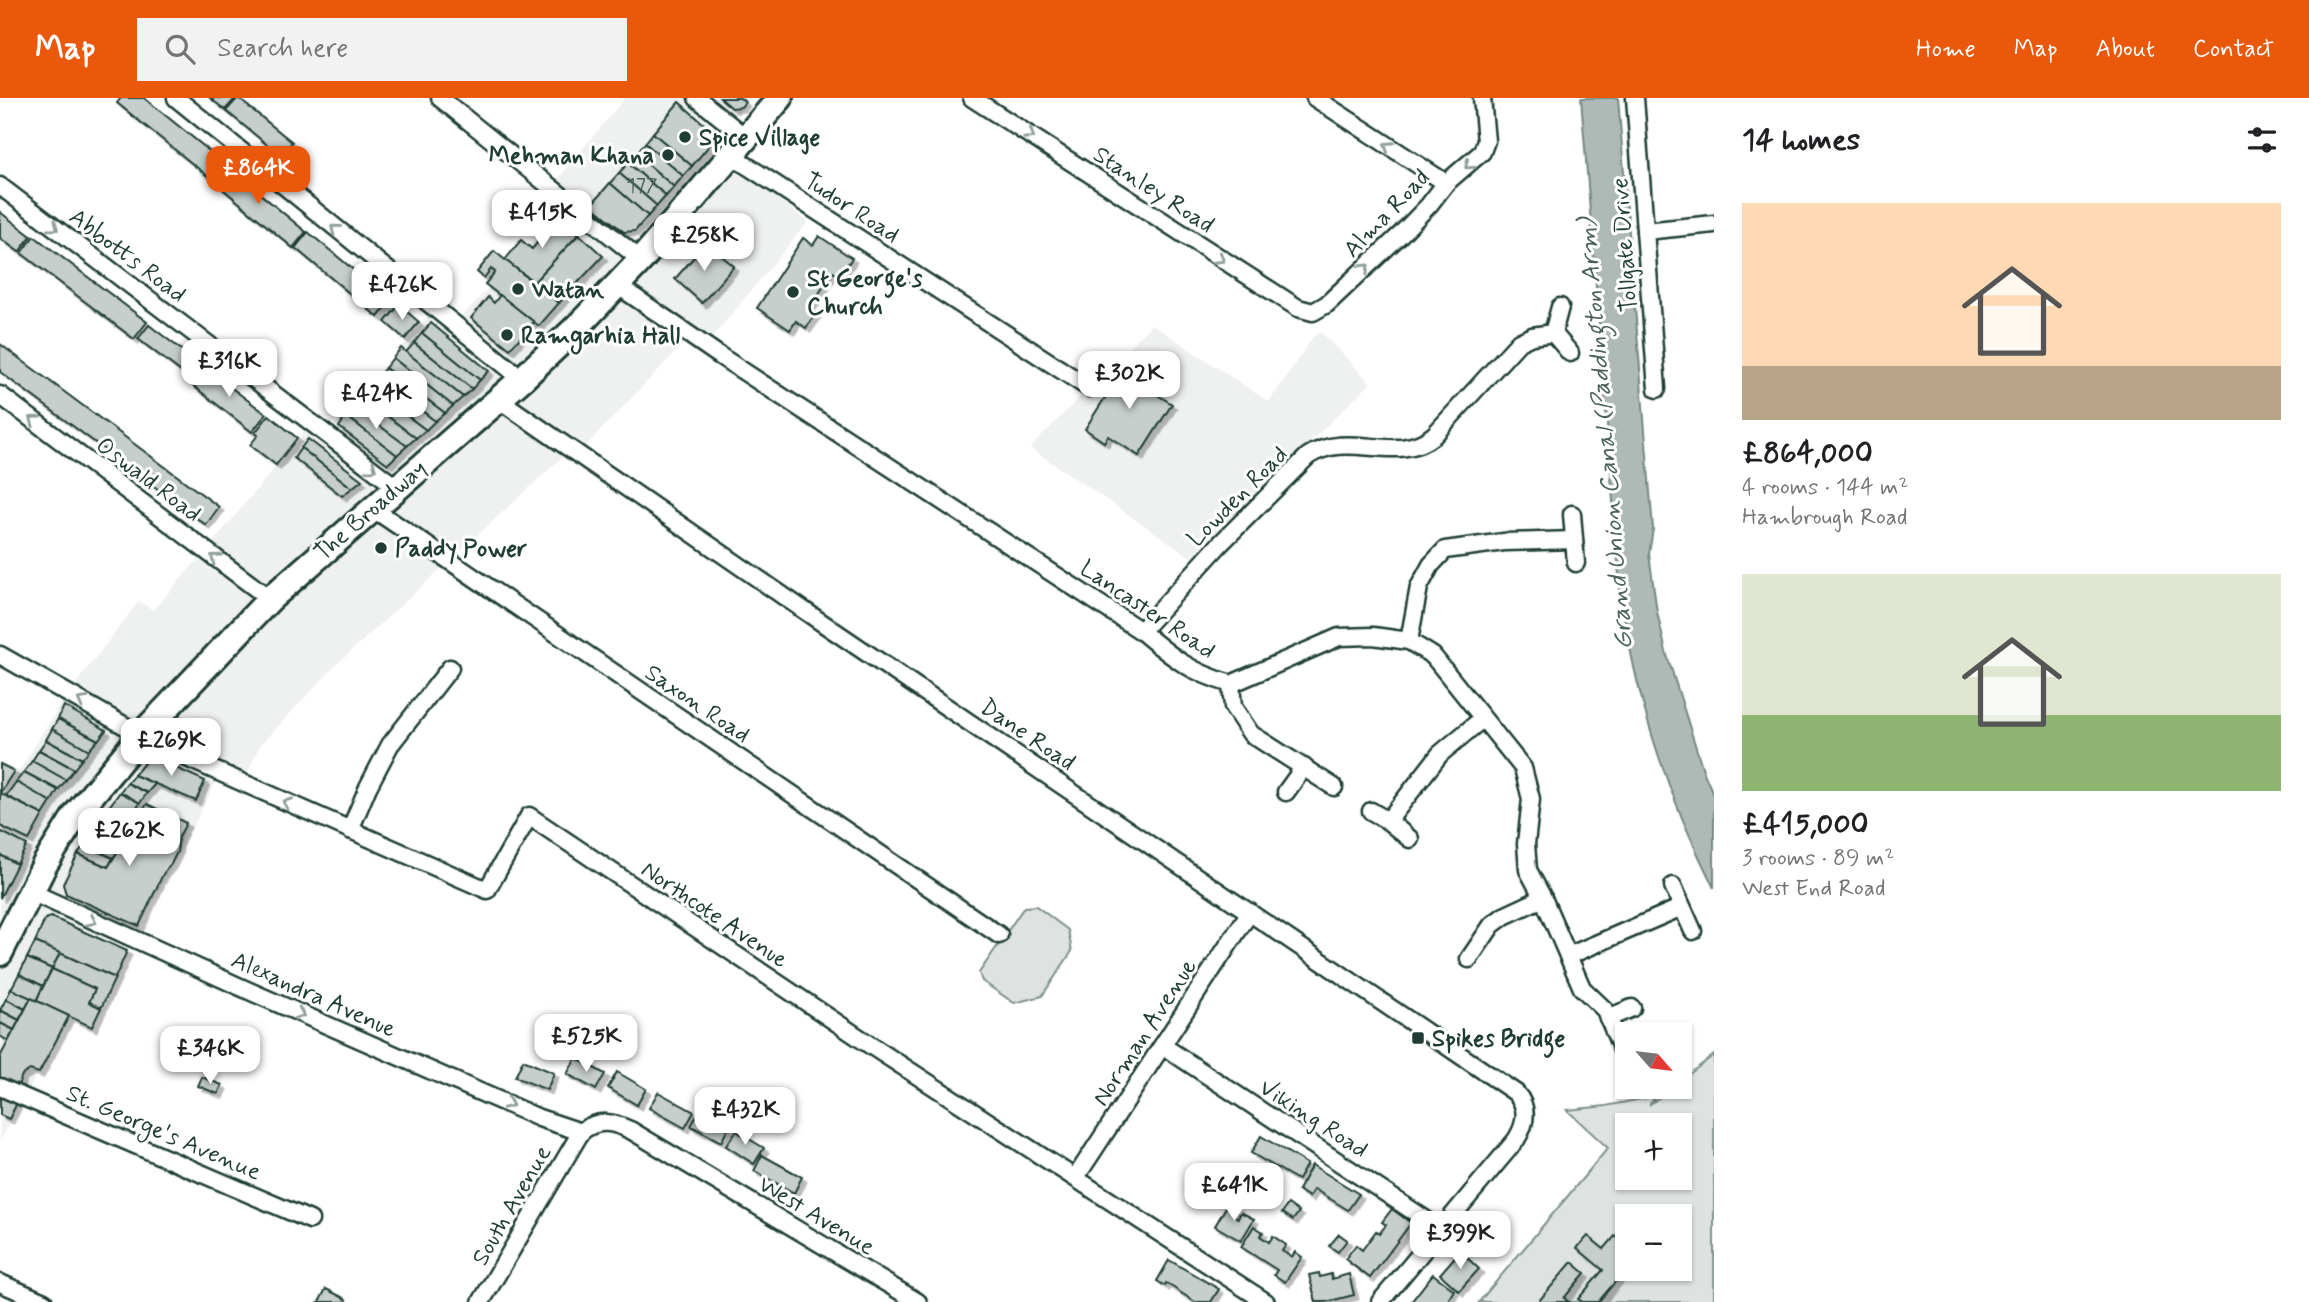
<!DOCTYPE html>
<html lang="en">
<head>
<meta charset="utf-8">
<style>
	body { margin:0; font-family:Mynerve,sans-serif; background:#f2f2f2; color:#202124; height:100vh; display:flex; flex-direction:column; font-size:26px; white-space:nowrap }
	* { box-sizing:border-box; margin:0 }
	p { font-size:23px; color:#757577 }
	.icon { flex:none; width:38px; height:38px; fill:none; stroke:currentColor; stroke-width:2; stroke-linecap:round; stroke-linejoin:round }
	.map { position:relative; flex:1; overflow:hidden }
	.side { display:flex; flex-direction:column; background:#fff; width:595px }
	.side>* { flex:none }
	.needle { width:46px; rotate:118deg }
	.buttons { position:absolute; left:1615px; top:924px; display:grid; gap:14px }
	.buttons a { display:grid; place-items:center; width:77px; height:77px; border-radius:0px; background:#fff; box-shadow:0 2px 5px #0004; font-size:35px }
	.price { position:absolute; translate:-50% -60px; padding:0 16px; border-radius:14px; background:#fff; color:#222; font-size:23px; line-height:46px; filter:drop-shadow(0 2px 4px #0008) }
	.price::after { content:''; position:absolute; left:50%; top:42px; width:21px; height:16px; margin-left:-10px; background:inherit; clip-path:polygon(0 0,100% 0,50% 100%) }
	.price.active { background:#ea580c; color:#fff }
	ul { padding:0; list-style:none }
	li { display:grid; align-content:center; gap:14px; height:371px; padding:0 28px }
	li span { display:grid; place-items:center; height:217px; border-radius:0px; color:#555 }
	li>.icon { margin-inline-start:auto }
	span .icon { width:126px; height:126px; fill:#fffc; stroke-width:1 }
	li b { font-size:30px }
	h2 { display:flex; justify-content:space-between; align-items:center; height:84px; padding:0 28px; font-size:30px }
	header { display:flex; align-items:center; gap:42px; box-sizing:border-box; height:98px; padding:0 35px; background:#ea580c; color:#fff }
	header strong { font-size:33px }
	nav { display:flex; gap:38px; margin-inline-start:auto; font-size:24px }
	.search { width:490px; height:63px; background:#f2f2f2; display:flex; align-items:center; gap:18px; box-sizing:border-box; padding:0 24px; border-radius:0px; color:#757577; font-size:26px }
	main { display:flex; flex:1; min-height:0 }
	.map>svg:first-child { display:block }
	.built { fill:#eef1f0 }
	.green { fill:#dee3e2; stroke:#7e908b; stroke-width:2; fill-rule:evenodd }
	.water { fill:#afbab7; stroke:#758883; stroke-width:2 }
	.building { fill:#c7cfcc; stroke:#1f3d34; stroke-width:2; filter:url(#shadow) }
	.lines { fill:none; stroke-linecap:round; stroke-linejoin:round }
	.street-casing { stroke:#1f3d34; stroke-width:21 }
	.primary-casing { stroke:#1f3d34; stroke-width:30 }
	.street { stroke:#fff; stroke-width:16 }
	.primary { stroke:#fff; stroke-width:24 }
	.oneway { stroke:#8f9e9a }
	.poi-dot { fill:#1f3d34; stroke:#fff; stroke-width:2.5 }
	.labels { text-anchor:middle; stroke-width:6; stroke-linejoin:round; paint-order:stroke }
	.number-label { font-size:21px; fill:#49625a }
	.poi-label { font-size:24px; font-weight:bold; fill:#1f3d34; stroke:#fff; text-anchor:start }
	.street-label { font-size:24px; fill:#1f3d34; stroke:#fff }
	.water-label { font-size:26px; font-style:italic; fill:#4a625b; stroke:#fff }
</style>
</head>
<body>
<header>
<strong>Map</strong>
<div class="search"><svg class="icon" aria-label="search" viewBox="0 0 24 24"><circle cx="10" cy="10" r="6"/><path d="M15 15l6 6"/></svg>Search here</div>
<nav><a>Home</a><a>Map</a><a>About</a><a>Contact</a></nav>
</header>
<main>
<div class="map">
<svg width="1714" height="1204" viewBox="0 0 1714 1204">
	<defs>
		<filter id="shadow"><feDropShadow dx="4.5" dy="4.5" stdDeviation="0" flood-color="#0004"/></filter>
	</defs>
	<rect width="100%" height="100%" fill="#fff"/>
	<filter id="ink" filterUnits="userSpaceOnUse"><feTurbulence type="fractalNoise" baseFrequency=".0143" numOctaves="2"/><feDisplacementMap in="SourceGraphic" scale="14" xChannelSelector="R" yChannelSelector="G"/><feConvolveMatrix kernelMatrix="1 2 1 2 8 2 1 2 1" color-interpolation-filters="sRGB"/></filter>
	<g filter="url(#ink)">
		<g class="built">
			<polygon points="625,0 751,0 710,49 808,124 710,242 692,237 577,357 568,354 335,568 260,647 244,683 221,675 127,853 69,919 0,1042 0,663 19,673 61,605 139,503 153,512 204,455 312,325 327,336 434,211 453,227 568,108 551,89"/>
			<polygon points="1152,226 1269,304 1313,239 1321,234 1371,285 1191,459 1030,350"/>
		</g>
		<g class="green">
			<polygon points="1036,808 1068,832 1072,853 1042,898 1014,905 982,883 979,875 1024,809"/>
			<path d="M1714 957V1204H1479L1608 1050 1567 1012 1606 1008 1656 998 1649 1007 1673 989H1680V983ZM1628 1027H1680V1080H1628ZM1628 1118H1680V1171H1628Z"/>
		</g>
		<path class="water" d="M1581 0H1618L1653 431 1649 456 1657 514 1666 554 1704 675 1714 698V790C1665 691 1635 600 1620 491Z"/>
		<g class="building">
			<polygon points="121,0 144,0 223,64 210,80 117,5"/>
			<polygon points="210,0 236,0 225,12"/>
			<polygon points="238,0 292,44 281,58 226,13"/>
			<polygon points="720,0 740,0 745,4 741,9 732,10"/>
			<polygon points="679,4 713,34 713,43 692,68 653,35"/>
			<polygon points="653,35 692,68 683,78 645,45"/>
			<polygon points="645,45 683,78 674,89 636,56"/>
			<polygon points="636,56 674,89 666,98 628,65"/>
			<polygon points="223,65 306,134 293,150 211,81"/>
			<polygon points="628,65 666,98 657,108 619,75"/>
			<polygon points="619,75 657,108 648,118 610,85"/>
			<polygon points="610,85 648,118 635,133 624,134 591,107"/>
			<polygon points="0,114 31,138 19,154 0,140"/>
			<polygon points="559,119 579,136 534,184 505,162 521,142 532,151"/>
			<polygon points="308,134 391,203 378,219 295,150"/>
			<polygon points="579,136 603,158 559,205 534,184"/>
			<polygon points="34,138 147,224 134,241 21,155"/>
			<polygon points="819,138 852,160 840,178 833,174 809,211 816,216 806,230 796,223 790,232 757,210 803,140 813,147"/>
			<polygon points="706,145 734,168 702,205 675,181"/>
			<polygon points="494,153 559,205 539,228 485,186 495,174 491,171 484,180 477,174"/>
			<polygon points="500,197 534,224 510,251 471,220 488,199 494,205"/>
			<polygon points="399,207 419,224 405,241 385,224"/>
			<polygon points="431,225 489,273 480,282 422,235"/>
			<polygon points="149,227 204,269 193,283 138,241"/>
			<polygon points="422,235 480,282 472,291 414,245"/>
			<polygon points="414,245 472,291 463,299 406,254"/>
			<polygon points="0,246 219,409 206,427 0,274"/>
			<polygon points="401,250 406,254 463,299 453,308 393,260"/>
			<polygon points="1131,259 1150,271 1140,286 1172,306 1139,358 1108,338 1104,344 1085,331"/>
			<polygon points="393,260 453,308 445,315 385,270"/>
			<polygon points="204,269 266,316 252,334 191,286"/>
			<polygon points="385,270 445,315 435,323 378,279"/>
			<polygon points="378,279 435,323 426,332 370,290"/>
			<polygon points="370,290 426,332 416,340 362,299"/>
			<polygon points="362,299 416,340 407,348 354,309"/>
			<polygon points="354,309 407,348 397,357 346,318"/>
			<polygon points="269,317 297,340 276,367 250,347 258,337 255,335"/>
			<polygon points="346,318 397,357 388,366 339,329"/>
			<polygon points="308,341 362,382 352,390 301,350"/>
			<polygon points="301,350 352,390 342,398 294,360"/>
			<polygon points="64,608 106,632 98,642 58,621"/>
			<polygon points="58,621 98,642 89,652 52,631"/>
			<polygon points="52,631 89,652 82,661 46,642"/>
			<polygon points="46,642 82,661 74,671 39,652"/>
			<polygon points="39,652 74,671 66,682 32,663"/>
			<polygon points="150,658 205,683 196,703 134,677"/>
			<polygon points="32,663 66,682 58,692 24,674"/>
			<polygon points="0,666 14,673 0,695"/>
			<polygon points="24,674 58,692 51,704 16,684"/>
			<polygon points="134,677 155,686 147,695 127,685"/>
			<polygon points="16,684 51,704 43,717 6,698"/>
			<polygon points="127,685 147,695 140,705 120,694"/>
			<polygon points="120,694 140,705 127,723 105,714"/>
			<polygon points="0,695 43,717 29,742 0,728"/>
			<polygon points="147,706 186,725 179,739 177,754 171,766 163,776 139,828 66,796 63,786 78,756 108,769"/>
			<polygon points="105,714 127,723 122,730 101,720"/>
			<polygon points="101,720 131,735 125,743 95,729"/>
			<polygon points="95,729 125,743 113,760 84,747"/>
			<polygon points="0,733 27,747 17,766 0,757"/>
			<polygon points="84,747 113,760 108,769 78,756"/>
			<polygon points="0,757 17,766 0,800"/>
			<polygon points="51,819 127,853 115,880 35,844 45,821"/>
			<polygon points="35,844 60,855 52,871 27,860"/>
			<polygon points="60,855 115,880 101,910 89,904 95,891 52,871"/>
			<polygon points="27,860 52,871 43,888 19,876"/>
			<polygon points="52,871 95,891 89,904 101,910 92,929 36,903"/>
			<polygon points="19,876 43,888 36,903 11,891"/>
			<polygon points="11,891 31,900 25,911 6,901"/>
			<polygon points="31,900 69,918 39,975 30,972 22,977 18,987 0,980 0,959"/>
			<polygon points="6,901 25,911 19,922 0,912"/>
			<polygon points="0,912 19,922 14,932 0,925"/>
			<polygon points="0,925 14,932 8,943 0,938"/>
			<polygon points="576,960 605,976 596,992 567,976"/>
			<polygon points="523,962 554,975 547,992 515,979"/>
			<polygon points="617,974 646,991 637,1007 608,990"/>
			<polygon points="202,979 222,987 218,996 198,988"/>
			<polygon points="658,994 694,1014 685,1030 649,1010"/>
			<polygon points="0,999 17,1005 9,1021 0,1017"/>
			<polygon points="700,1012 729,1029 721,1044 691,1028"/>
			<polygon points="736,1033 764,1050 754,1066 726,1048"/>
			<polygon points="1261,1038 1307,1066 1298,1082 1251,1055"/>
			<polygon points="762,1057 802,1079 794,1095 754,1073"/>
			<polygon points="1312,1067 1359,1096 1348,1112 1314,1091 1309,1099 1298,1092"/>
			<polygon points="1288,1106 1299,1114 1293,1122 1282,1115"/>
			<polygon points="1227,1107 1236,1112 1233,1117 1238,1120 1241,1114 1254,1121 1241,1143 1215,1128"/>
			<polygon points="1392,1111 1411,1125 1370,1180 1345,1161 1356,1147 1362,1152 1376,1133 1379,1136 1386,1127 1382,1124"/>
			<polygon points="1254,1128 1263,1134 1260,1138 1269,1144 1273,1138 1286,1147 1282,1153 1292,1159 1295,1154 1302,1159 1285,1184 1274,1177 1277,1172 1241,1149"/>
			<polygon points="1339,1136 1347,1142 1338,1154 1329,1148"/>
			<polygon points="1588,1138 1604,1151 1615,1138 1628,1148 1628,1169 1598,1204 1583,1204 1578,1201 1603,1172 1577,1150"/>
			<polygon points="1460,1153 1479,1171 1459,1193 1440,1176"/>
			<polygon points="1169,1162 1219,1191 1211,1204 1195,1204 1166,1185 1165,1188 1157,1183"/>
			<polygon points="1572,1164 1585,1175 1564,1200 1569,1204 1538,1204"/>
			<polygon points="1319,1175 1320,1179 1331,1176 1332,1181 1349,1176 1354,1197 1326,1204 1316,1204 1309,1177"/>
			<polygon points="1433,1176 1454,1192 1447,1204 1411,1204"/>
			<polygon points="326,1191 346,1201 345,1204 319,1204"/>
		</g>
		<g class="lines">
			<g class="street-casing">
				<g id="street">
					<polyline points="176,0 522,281"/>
					<polyline points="440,0 641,162"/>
					<polyline points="697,0 746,40"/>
					<polyline points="972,0 1298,210 1313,214 1327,206 1400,137 1429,107 1446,85 1482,54 1486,43 1482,0"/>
					<polyline points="1315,0 1446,85"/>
					<polyline points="1635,0 1657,291"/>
					<polyline points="732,58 1089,290"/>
					<polyline points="0,88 396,389"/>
					<polyline points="1645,133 1714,126"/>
					<path d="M617 187 720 258 1141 533C1173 560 1190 574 1231 586L1339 539 1373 538 1409 543 1433 558 1523 670 1531 701 1526 746 1528 772 1543 800 1582 890 1605 912 1622 952"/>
					<polyline points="1553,235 1560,209"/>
					<polyline points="0,297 270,501"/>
					<path d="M498 301 821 524 1516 995C1529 1010 1526 1026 1516 1042L1380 1204"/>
					<polyline points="372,410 999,837"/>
					<polyline points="1572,416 1576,465"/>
					<path d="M1141 533 1220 446 1308 358C1350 331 1396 368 1434 337L1519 244 1532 238 1553 235 1570 255"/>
					<polyline points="1409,543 1419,489 1431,467 1445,452 1504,444 1574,442"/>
					<polyline points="0,557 164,650 487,792 529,718 870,947 1266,1204"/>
					<polyline points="1231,586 1233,609 1251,636 1334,689"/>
					<polyline points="1286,694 1304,669"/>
					<polyline points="1371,713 1388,723"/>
					<polyline points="350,732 368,689 390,647 450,570"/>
					<polyline points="1410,741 1388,723 1440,656 1482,621"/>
					<polyline points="1673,788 1693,833"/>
					<polyline points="31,794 247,892 539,1020 581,1034"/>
					<polyline points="1568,858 1682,809"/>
					<polyline points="1469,861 1492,827 1504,818 1543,800"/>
					<polyline points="1608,920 1632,910"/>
					<polyline points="1163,948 1440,1131"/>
					<polyline points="0,989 310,1122"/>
					<polyline points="1076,1079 1250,814"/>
					<polyline points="0,1185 44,1204"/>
					<path d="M481 1204 581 1034C598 1020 614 1024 632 1033L918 1204"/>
				</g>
			</g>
			<g class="primary-casing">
				<polyline id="primary" points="0,855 45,766 77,715 142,636 270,501 522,281 579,227 641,162 780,0"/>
			</g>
			<use href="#street" class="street"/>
			<use href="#primary" class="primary"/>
		</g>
		<defs><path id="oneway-chevron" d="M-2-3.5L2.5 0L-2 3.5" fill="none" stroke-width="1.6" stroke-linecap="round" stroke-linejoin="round" transform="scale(1.75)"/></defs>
		<g class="oneway">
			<use href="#oneway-chevron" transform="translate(1030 37) rotate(33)"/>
			<use href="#oneway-chevron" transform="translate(1388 48) rotate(-147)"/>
			<use href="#oneway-chevron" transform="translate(1469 67) rotate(140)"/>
			<use href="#oneway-chevron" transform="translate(54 129) rotate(37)"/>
			<use href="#oneway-chevron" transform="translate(335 131) rotate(-141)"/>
			<use href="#oneway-chevron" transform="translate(1220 161) rotate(33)"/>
			<use href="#oneway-chevron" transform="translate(1365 170) rotate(-44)"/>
			<use href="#oneway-chevron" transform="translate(34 322) rotate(-143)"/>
			<use href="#oneway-chevron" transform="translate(372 370) rotate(37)"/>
			<use href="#oneway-chevron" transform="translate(215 460) rotate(-143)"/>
			<use href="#oneway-chevron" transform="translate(82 603) rotate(-151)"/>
			<use href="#oneway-chevron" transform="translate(287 705) rotate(-156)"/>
			<use href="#oneway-chevron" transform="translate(92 823) rotate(25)"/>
			<use href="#oneway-chevron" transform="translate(300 916) rotate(23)"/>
			<use href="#oneway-chevron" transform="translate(509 1006) rotate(24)"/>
		</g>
	</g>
	<g class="poi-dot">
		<circle cx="685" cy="39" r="7"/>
		<circle cx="668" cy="57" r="7"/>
		<circle cx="518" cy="191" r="7"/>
		<circle cx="793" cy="194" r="7"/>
		<circle cx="507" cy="237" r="7"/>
		<circle cx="381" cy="450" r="7"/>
		<rect x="1411" y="933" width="14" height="14" rx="3.5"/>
	</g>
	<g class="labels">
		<g class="number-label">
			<text x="642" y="94">177</text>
		</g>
		<g class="poi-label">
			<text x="699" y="47">Spice Village</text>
			<text x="654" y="65" text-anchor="end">Mehman Khana</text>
			<text x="807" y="188">St George's<tspan x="807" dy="28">Church</tspan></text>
			<text x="532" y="199">Watan</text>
			<text x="521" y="245">Ramgarhia Hall</text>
			<text x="395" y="458">Paddy Power</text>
			<text x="1432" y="948">Spikes Bridge</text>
		</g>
		<g class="street-label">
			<text transform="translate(1154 91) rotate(33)" y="8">Stanley Road</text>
			<text transform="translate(852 109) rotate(33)" y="8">Tudor Road</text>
			<text transform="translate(1386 115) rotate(-46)" y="8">Alma Road</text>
			<text transform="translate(1624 147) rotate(-94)" y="8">Tollgate Drive</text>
			<text transform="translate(128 157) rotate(37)" y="8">Abbotts Road</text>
			<text transform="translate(149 381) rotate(37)" y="8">Oswald Road</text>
			<text transform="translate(1237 398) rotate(-45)" y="8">Lowden Road</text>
			<text transform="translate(370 412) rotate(-41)" y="8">The Broadway</text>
			<text transform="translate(1148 511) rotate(34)" y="8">Lancaster Road</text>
			<text transform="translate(698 605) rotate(34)" y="8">Saxon Road</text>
			<text transform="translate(1028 636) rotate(34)" y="8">Dane Road</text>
			<text transform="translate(715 816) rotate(34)" y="8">Northcote Avenue</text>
			<text transform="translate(314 896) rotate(24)" y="8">Alexandra Avenue</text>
			<text transform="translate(1144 934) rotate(-57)" y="8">Norman Avenue</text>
			<text transform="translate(1314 1020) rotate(33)" y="8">Viking Road</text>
			<text transform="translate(164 1034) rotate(23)" y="8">St. George's Avenue</text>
			<text transform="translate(511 1107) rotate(-60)" y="8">South Avenue</text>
			<text transform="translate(817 1117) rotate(31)" y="8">West Avenue</text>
		</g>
		<g class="water-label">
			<text transform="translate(1604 336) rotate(-95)" y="9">Grand Union Canal (Paddington Arm)</text>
		</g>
	</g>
</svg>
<div class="buttons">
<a><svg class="needle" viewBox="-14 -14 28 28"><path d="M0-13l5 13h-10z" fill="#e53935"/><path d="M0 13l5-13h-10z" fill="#757577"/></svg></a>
<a>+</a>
<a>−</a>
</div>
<b class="price active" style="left:258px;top:108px">£864K</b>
<b class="price" style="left:542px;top:152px">£415K</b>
<b class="price" style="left:704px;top:175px">£258K</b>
<b class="price" style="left:402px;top:224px">£426K</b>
<b class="price" style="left:229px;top:301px">£316K</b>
<b class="price" style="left:1129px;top:313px">£302K</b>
<b class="price" style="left:376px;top:333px">£424K</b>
<b class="price" style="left:171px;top:680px">£269K</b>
<b class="price" style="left:129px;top:770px">£262K</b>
<b class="price" style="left:586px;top:976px">£525K</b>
<b class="price" style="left:210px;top:988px">£346K</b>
<b class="price" style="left:745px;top:1049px">£432K</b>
<b class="price" style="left:1234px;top:1125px">£641K</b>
<b class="price" style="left:1460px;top:1173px">£399K</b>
</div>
<section class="side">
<h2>14 homes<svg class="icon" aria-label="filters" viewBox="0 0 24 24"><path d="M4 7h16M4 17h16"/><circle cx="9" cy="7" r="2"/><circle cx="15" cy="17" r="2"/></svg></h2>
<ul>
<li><span style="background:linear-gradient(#ffd9b3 75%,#b9a48a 0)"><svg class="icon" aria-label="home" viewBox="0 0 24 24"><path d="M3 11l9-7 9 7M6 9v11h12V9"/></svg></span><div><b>£864,000</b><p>4 rooms · 144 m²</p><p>Hambrough Road</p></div></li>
<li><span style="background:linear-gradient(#dfe7d0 65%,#8fb573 0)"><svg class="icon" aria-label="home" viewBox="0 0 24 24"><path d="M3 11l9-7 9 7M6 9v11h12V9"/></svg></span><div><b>£415,000</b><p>3 rooms · 89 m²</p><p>West End Road</p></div></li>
</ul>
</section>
</main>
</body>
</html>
